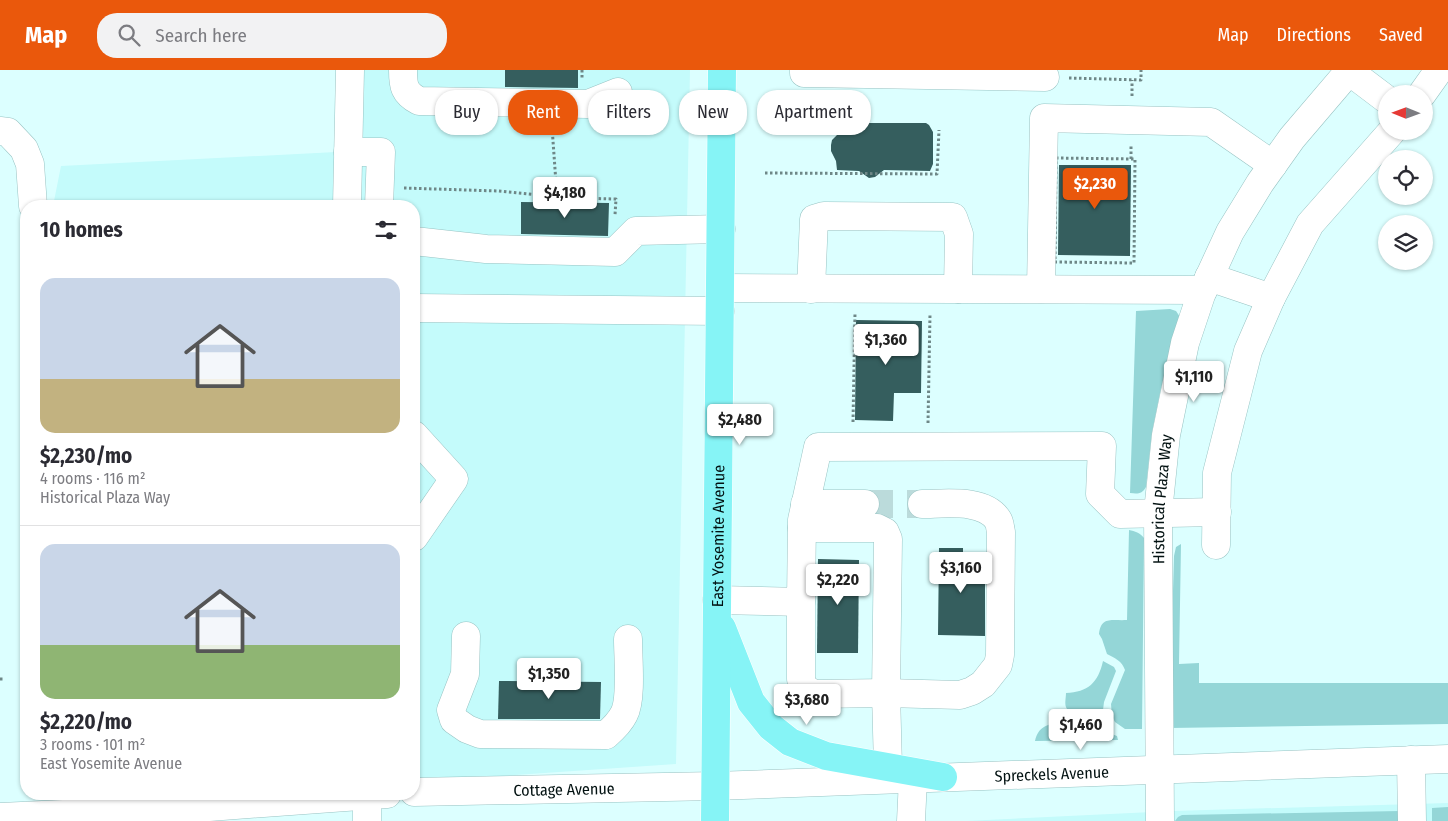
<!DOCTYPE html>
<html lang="en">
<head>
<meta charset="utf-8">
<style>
	body { margin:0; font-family:"Fira Sans Condensed",sans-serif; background:#f2f2f3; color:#2b2b33; height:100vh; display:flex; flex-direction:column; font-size:19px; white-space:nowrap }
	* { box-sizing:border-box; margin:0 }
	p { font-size:16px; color:#7c7c81 }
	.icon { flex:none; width:28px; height:28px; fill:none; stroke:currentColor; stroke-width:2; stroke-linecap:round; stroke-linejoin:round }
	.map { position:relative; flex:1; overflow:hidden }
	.details { position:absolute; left:20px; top:130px; width:400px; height:600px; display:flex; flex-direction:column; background:#fff; border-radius:20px; box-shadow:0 1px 4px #0004 }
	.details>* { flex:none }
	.guide { position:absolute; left:435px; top:20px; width:475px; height:45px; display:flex; gap:10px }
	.needle { width:32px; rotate:271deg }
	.fabs { position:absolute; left:1378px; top:15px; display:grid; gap:10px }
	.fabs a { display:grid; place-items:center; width:55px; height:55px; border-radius:50%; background:#fff; box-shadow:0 1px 4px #0004; font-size:25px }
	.price { position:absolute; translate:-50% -42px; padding:0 11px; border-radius:5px; background:#fff; color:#222; font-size:16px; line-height:32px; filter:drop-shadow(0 1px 2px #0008) }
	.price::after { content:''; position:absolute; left:50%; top:30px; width:15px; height:11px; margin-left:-8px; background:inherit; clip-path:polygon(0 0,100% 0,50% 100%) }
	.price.on { background:#ea580c; color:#fff }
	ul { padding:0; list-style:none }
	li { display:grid; align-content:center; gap:10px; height:265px; padding:0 20px }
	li+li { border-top:1px solid #e1e1e2 }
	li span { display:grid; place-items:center; height:155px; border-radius:15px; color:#555 }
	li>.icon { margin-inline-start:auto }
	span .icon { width:90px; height:90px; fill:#fffc; stroke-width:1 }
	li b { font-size:21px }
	h2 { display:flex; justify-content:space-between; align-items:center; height:60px; padding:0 20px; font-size:21px }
	.tag { padding:0 18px; border-radius:20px; background:#fff; box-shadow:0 1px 4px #0004; font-size:18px; line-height:45px }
	.tag.on { background:#ea580c; color:#fff }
	header { display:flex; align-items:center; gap:30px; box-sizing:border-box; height:70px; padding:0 25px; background:#ea580c; color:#fff }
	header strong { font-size:24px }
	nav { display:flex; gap:28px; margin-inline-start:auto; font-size:18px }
	.search { width:350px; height:45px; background:#f2f2f3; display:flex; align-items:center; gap:12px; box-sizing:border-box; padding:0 18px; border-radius:20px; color:#7c7c81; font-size:19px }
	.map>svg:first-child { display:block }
	.built { fill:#c4fbfb }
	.green { fill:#94d6d7 }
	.building { fill:#355e5e }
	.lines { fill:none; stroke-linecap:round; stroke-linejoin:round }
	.minor-tunnel { stroke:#bbdbdb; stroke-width:28; stroke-dasharray:28 14; stroke-linecap:butt }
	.minor-casing { stroke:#98c3c3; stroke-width:29 }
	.major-casing { stroke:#fff; stroke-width:29 }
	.path { stroke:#6e8787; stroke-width:3; stroke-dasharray:2.5 2.5; stroke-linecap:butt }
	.minor { stroke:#fff; stroke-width:28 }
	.major { stroke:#86f4f6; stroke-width:28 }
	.labels { text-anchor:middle; stroke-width:5; stroke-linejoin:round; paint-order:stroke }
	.street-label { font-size:16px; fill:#021111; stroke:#dcffff }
</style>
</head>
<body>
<header>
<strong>Map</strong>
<div class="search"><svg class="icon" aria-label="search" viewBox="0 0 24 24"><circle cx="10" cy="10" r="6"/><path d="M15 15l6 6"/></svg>Search here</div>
<nav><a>Map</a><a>Directions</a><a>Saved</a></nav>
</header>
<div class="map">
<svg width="1448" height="751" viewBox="0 0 1448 751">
	<rect width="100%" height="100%" fill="#dcffff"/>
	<g class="built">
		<polygon points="337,0 690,0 676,694 414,712 414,136 53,136 61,96 336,82"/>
		<polygon points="44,724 158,724 44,728"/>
		<polygon points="1448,733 1448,751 966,751 1173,741"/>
	</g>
	<g class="green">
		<path d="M1170 239 1176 241 1180 247 1161 318 1152 362 1146 417C1142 424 1138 424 1130 423L1136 241Z"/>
		<path d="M1129 460C1135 461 1140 463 1144 468L1142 659H1125L1115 652 1112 646 1111 634 1125 600C1122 591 1115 588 1107 584L1102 569 1099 564C1101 546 1112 551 1127 550Z"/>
		<polygon points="1181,474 1179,594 1199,593 1199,613 1448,613 1448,654 1169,658 1174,486 1176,477"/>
		<path d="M1103 591 1114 597 1116 601 1104 632 1103 640 1104 647 1101 651C1091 650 1071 649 1067 639 1064 635 1066 628 1066 623 1088 622 1098 613 1103 591Z"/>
		<path d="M1059 653C1068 653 1075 658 1084 660 1095 662 1106 661 1117 666L1118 670 1035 671C1038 657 1047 654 1059 653Z"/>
		<polygon points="1448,737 1448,751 1432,751 1432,738"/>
		<polygon points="1400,741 1400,751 1175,751 1178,747 1182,745"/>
	</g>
	<g class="building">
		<polygon points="505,0 578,0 578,18 505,17"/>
		<polygon points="845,53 926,53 929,55 933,62 933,94 930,101 884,100 875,107 869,108 859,101 837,100 836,91 831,81 831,75 832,70 837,65 837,55"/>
		<polygon points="1059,95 1131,95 1130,186 1058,185"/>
		<polygon points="521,132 609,133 608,166 521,164"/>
		<polygon points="856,250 922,251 921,323 894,323 893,351 855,350"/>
		<polygon points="939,478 963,478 963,488 985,488 985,566 938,565"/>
		<polygon points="818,489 859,490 858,583 817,583"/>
		<polygon points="499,611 601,612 600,649 498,649"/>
	</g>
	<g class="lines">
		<polyline class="minor-tunnel" points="865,434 922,434"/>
		<g class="minor-casing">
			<g id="minor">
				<path d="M403 0C403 16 404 23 419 31L588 34 618 22"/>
				<polyline points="804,0 804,3 1045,7"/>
				<polyline points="1349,1 1386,29"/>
				<polyline points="1422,24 1439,0"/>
				<polyline points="0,61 8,62 24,79 30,94 33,136"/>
				<polyline points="348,82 381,82 379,136"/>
				<polyline points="347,136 350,0"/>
				<polyline points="414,171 486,179 615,182 636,161 721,159"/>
				<polyline points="1209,207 1271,228"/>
				<polyline points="721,218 1203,220"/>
				<polyline points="811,219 814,149 824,146 953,147 959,164 958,219"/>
				<polyline points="1041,219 1044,48 1211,52 1273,95"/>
				<polyline points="414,238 720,241"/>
				<polyline points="414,365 454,409 414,467"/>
				<polyline points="805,434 865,434"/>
				<polyline points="802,458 877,458 885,462 888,469 886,623 888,697"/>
				<polyline points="1216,475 1217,403 1248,281 1271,228 1310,154 1392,61"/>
				<polyline points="717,530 801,532 802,450 818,377 1102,376 1100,424 1120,444 1217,442"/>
				<path d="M801 532V609L804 619 815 624 886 623 960 625 972 621 983 614 998 595 1000 585 1001 462C1000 458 1000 453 998 450 984 428 944 434 922 434"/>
				<path d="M466 566 465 604 451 640 454 650 467 659 480 664 606 665C613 659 620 652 624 644 632 629 628 588 628 569"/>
				<polyline points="1411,690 1412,751"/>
				<path id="s1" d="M414 722 715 716 1448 689"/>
				<polyline points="0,747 209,737 387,724"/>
				<polyline points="367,751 367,725"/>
				<polyline points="911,751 913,709"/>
				<path id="s2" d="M1160 751 1158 442 1166 365 1185 273 1201 225 1230 162 1260 113 1292 68 1350 0"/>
			</g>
		</g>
		<g class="major-casing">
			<g id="major">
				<polyline points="722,558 751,632 771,657 790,672 826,686 943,707"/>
				<path id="s3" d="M715 751 722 0"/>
			</g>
		</g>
		<g class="path">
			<polyline points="582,0 582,9"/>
			<polyline points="1069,8 1141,10 1141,0"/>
			<polyline points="1132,26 1132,10"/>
			<polyline points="552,57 557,127"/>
			<polygon points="1056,88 1135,89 1134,193 1055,192"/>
			<polyline points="1131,89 1131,75"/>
			<polyline points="765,103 937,104 939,60"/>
			<polyline points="404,118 498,121 572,128 616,129 615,145"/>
			<polyline points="853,352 855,243"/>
			<polyline points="928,353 930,244"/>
			<polyline points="0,609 4,609"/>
		</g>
		<use href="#minor" class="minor"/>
		<use href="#major" class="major"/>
	</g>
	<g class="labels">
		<g class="street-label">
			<text dy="6" stroke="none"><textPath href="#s2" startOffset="322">Historical Plaza Way</textPath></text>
			<text dy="6" stroke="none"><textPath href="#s3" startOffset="285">East Yosemite Avenue</textPath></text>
			<text dy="6" stroke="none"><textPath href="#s1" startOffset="638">Spreckels Avenue</textPath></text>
			<text dy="6" stroke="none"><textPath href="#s1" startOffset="150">Cottage Avenue</textPath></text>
		</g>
	</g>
</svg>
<div class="fabs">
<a><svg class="needle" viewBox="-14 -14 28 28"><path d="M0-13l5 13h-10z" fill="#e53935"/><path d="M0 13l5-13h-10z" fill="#7c7c81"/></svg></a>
<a><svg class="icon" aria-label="locate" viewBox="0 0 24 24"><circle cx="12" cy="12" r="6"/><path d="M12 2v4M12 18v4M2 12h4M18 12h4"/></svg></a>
<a><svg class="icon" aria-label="layers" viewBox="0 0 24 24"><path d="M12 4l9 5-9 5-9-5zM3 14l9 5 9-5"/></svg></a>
</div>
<b class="price on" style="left:1095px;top:140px">$2,230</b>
<b class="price" style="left:565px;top:149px">$4,180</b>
<b class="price" style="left:886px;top:296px">$1,360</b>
<b class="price" style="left:1194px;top:333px">$1,110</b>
<b class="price" style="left:740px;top:376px">$2,480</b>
<b class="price" style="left:961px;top:524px">$3,160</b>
<b class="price" style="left:838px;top:536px">$2,220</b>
<b class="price" style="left:549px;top:630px">$1,350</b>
<b class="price" style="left:807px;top:656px">$3,680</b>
<b class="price" style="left:1081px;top:681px">$1,460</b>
<div class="guide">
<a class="tag">Buy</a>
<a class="tag on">Rent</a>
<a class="tag">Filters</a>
<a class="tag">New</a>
<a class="tag">Apartment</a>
</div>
<section class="details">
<h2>10 homes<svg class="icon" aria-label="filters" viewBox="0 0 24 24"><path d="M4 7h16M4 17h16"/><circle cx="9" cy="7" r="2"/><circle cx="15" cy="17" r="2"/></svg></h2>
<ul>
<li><span style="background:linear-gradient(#c9d6e8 65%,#c2b280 0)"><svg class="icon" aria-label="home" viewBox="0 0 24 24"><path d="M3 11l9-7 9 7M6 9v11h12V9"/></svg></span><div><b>$2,230/mo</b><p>4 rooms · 116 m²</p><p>Historical Plaza Way</p></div></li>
<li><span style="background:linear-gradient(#c9d6e8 65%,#8fb573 0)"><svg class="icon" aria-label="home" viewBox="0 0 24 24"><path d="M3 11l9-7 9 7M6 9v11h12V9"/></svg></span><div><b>$2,220/mo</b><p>3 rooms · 101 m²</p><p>East Yosemite Avenue</p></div></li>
</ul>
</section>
</div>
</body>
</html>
